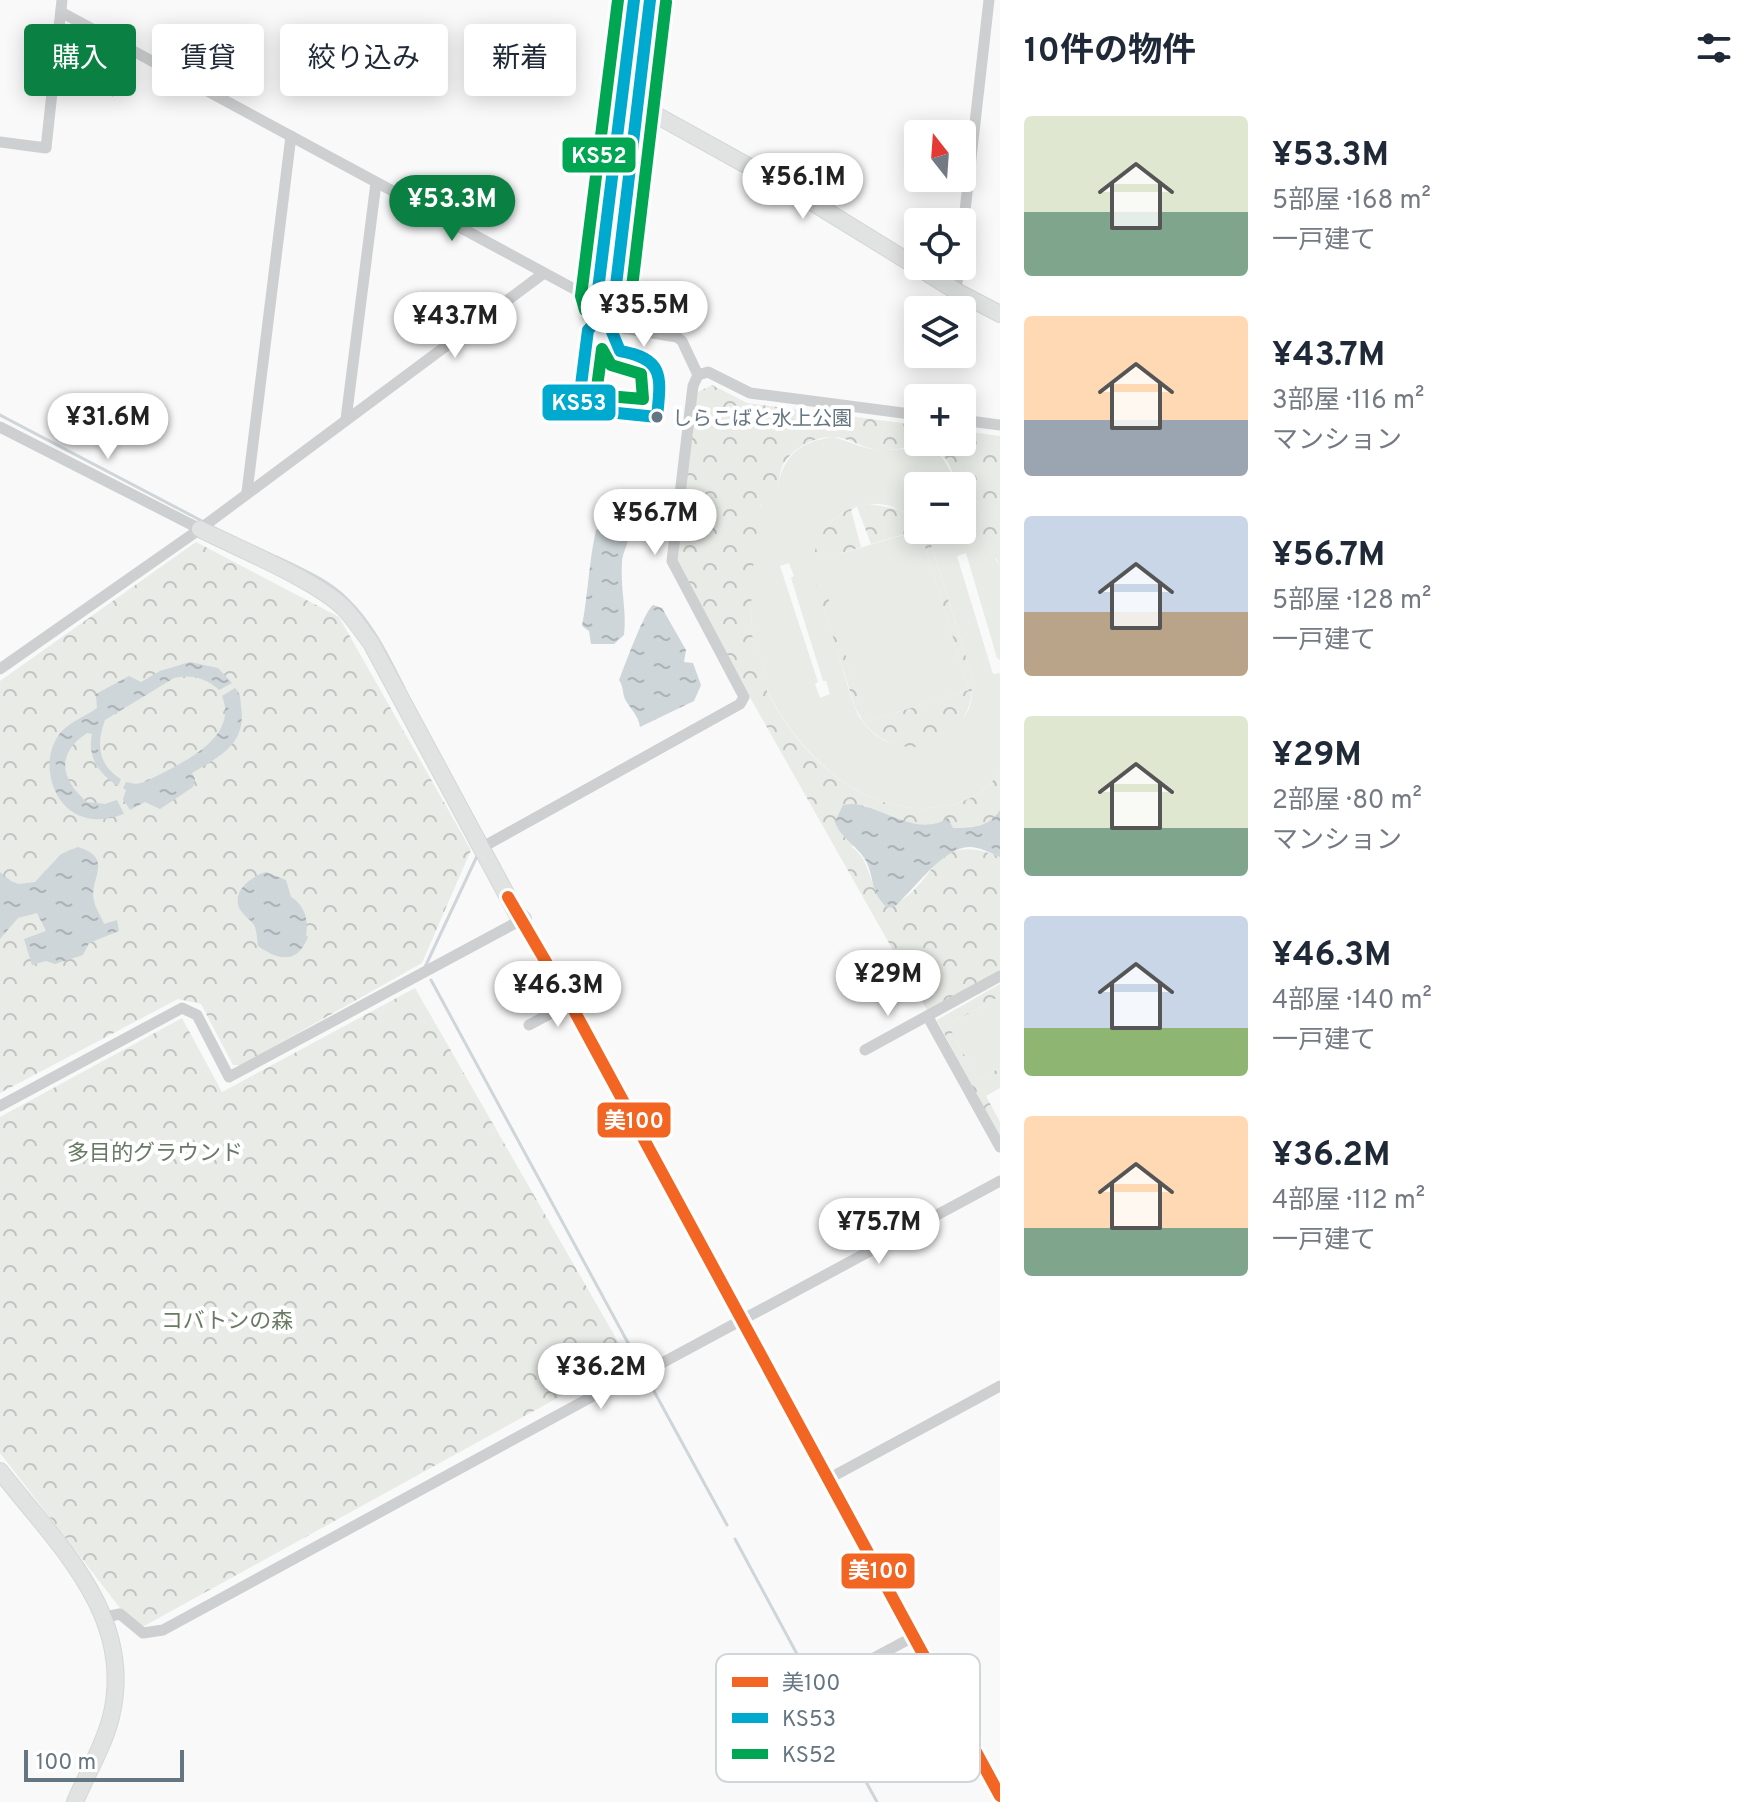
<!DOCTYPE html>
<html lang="ja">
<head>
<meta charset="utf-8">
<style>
	body { margin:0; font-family:Overpass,"Noto Sans JP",sans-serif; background:#f2f2f3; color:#1f2937; height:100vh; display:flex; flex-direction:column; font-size:30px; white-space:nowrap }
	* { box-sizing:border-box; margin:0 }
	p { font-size:26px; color:#747a83 }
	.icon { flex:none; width:44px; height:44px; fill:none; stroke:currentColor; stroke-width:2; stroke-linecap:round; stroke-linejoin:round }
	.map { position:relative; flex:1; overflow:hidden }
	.side { display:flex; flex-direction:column; background:#fff; width:760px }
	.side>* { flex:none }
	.top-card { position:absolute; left:24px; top:24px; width:760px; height:72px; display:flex; gap:16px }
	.needle { width:52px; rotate:343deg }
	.tools { position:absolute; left:904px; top:120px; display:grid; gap:16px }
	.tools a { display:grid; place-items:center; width:72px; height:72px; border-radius:8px; background:#fff; box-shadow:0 4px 20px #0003; font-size:40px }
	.scale { position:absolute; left:24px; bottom:20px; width:160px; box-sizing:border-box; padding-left:8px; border:4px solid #657683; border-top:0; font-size:22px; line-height:28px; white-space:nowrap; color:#657683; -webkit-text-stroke:6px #fff; paint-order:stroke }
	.price { position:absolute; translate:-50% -68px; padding:0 18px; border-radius:28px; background:#fff; color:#222; font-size:26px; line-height:52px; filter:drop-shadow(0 2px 4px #0008) }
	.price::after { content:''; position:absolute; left:50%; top:48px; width:24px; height:18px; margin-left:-12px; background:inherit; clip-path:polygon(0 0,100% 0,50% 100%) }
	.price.active { background:#0b8043; color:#fff }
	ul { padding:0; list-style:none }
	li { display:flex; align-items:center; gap:24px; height:200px; padding:0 24px }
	li span { display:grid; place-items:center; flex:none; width:224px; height:160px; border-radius:8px; color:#555 }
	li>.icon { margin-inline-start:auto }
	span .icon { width:96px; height:96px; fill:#fffc; stroke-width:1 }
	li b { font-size:34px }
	h2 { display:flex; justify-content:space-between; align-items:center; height:96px; padding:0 24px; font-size:34px }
	.chip { padding:0 28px; border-radius:8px; background:#fff; box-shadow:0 4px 20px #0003; font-size:28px; line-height:72px }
	.chip.active { background:#0b8043; color:#fff }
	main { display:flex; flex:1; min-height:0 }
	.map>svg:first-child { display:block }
	.grass { fill:#e8ebe6; fill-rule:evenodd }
	.park { fill:url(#park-crowns) }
	.water { fill:url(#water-ripples) }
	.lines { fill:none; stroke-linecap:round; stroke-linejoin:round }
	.stream { stroke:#ced6d9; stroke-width:3 }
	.secondary-casing { stroke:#d5d6d7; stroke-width:18 }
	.street { stroke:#cecfd0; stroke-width:11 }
	.secondary { stroke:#e1e2e2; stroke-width:16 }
	.bus-1-casing { stroke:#fff; stroke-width:18 }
	.bus-2-casing { stroke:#fff; stroke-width:18 }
	.bus-3-casing { stroke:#fff; stroke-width:18 }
	.bus-1 { stroke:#f26522; stroke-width:12 }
	.bus-2 { stroke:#00a9ce; stroke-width:12 }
	.bus-3 { stroke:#00a651; stroke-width:12 }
	.bus-dot { fill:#657683; stroke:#fff; stroke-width:3 }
	.labels { text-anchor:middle; stroke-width:8; stroke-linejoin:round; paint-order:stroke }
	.bus-label { font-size:20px; fill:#657683; stroke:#fff; text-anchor:start }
	.park-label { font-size:22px; fill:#687a64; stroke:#fff }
	.key { fill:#fff; stroke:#d1d6da; stroke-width:2 }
	.key-label { font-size:22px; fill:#657683 }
	.line-badge { stroke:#fff; stroke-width:3 }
	.badge-label { font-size:22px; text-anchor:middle; font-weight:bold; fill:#fff }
</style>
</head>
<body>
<main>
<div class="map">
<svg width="1000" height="1802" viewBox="0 0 1000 1802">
	<defs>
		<pattern id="park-crowns" width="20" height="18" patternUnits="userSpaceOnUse" patternTransform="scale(2)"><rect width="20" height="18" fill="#e8ebe6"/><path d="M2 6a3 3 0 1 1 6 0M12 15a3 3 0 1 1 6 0" fill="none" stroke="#c0c3c0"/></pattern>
		<pattern id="water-ripples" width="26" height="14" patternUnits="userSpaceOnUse" patternTransform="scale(2)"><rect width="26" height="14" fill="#ced6d9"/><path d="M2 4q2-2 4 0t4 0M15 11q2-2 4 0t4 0" fill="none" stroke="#abb2b5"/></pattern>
	</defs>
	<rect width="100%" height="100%" fill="#f9f9f9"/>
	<g class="grass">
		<path d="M833 437C849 441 865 450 882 450 929 450 935 434 957 486H918V523C903 507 882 501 862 505 847 508 835 516 826 528 802 563 823 602 834 639 842 665 848 691 858 715 877 744 897 751 928 739 964 726 976 713 971 673L932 547 924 530H962V492L973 491 983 520 975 524 1000 567V660L997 658 966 553 957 556 993 674 1000 673V771C988 791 967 802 945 806 865 821 798 754 766 688L772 685 765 670 762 654 754 653C750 616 746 524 767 495H771V485H778C785 453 801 442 833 437ZM789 563 794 576 791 578 823 681H826L830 694 820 698 815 684 818 682 780 566Z"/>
		<polygon points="920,530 969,690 866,722 816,561"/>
		<polygon points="1000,996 1000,1068 978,1080 948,1025"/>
	</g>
	<g class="park">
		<path d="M712 385 747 403 918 425V442H962V431L1000 436V567L996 558 990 559 975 523 983 520 973 491 962 492V486H957C954 478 951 464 945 458 928 438 901 451 880 450 863 449 849 437 833 437 814 436 789 450 782 467 780 472 779 480 778 485H771L772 495H767V504H761C753 554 748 601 754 652L762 653 765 670 773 685 766 689C798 755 865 821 945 806 968 802 988 791 1000 771V810L994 820 986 825 952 828 914 824 873 811 864 805 852 847C873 862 868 889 886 907 937 893 927 827 1000 857V972L928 1012 743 685 676 558 698 392Z"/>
		<path d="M868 504 899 509 917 522 918 530 871 544 857 507 851 510 861 547 817 561 866 722 969 690 920 530H924L928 535 971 673C983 750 882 777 854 704 846 678 838 653 830 627 825 610 817 592 814 574 809 539 834 508 868 504Z"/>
		<polygon points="196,542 339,617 471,850 422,963 241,1065 233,1065 201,1004 178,999 0,1093 0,681"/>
		<polygon points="1000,984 1000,996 948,1025 978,1080 1000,1068 1000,1088 986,1096 1000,1122 1000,1138 937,1020"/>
		<polygon points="415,988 628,1359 137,1630 0,1453 0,1117 182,1018 222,1092"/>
	</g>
	<g class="water">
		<polygon points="92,53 127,72 113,97 78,78"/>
		<path d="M617 519 629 530C629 546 623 550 622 562 620 587 627 611 624 635L614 644H591L589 631 582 626C588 594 589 561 596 530Z"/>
		<path d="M653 605 662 608 686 650 684 662 693 663 701 685 694 701 640 727C638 715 632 711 626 701 622 694 624 687 619 680 625 665 644 612 653 605Z"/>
		<path d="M190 662 218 668 232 683 219 690C206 678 192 674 174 678L105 720C96 744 98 765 121 779L118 786C99 774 87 757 92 734L87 733C55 754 61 780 87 802L105 804 117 800 124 814C113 818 100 821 87 818 51 810 38 759 61 732 70 722 86 716 97 708L96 694 129 676 141 682 160 671Z"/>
		<path d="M235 688C241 694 240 698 241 706 247 744 220 756 192 773L195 779 193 787 160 809 145 802 130 810 123 799 126 790 123 788 126 782 136 784 145 782C177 765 240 740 222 696Z"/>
		<path d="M853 804C883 807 918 838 948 818L953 828C974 827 988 828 1000 810V857C990 853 980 847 969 847 943 847 913 891 894 907H886C869 889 875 879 866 861 858 846 841 839 835 822L843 805Z"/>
		<path d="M78 847C115 859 89 878 94 900 95 908 101 916 104 924L117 920 119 931 89 943 83 955 55 964 46 961 32 965 24 939 46 931 37 913 18 918 0 939V872L11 881 19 884 35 882 61 854Z"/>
		<path d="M266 872 286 880 291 897C304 905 309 919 306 935L308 937C297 965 278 960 258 946 257 940 257 933 255 927 252 920 245 917 241 911 229 893 251 876 266 872Z"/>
	</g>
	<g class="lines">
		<g class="stream">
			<polyline points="0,415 202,521"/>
			<path d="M277 557C301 569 328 580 347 599 373 624 388 657 404 688"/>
			<polyline points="425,967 478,854"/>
			<polyline points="431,980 640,1365"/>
			<polyline points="649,1382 727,1525"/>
			<polyline points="735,1539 811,1680"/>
			<polyline points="820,1697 877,1802"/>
		</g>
		<g class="secondary-casing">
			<g id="secondary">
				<polyline points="634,0 597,298 603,313 614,302 650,0"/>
				<polyline points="631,101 802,196 956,291 1000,314"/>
				<path d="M200 529C239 549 314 579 344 608 354 619 363 632 371 643L517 914 523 919"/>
				<path d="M0 1471C57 1544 136 1616 111 1717 104 1746 86 1775 75 1802"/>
			</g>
		</g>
		<g class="street">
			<polyline points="61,12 576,290 622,328 677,337 682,341 698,375"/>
			<polyline points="0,142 46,148 62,0"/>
			<polyline points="962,237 989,0"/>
			<polyline points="956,291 959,266"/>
			<polyline points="346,419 376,183"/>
			<polyline points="962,420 1000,425"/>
			<polyline points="0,427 200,529"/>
			<polyline points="247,492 291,136"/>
			<polyline points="0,669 200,529 544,273"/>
			<polyline points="481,848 740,704 744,697 672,561 693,386 698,375 708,372 750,393 918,415"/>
			<polyline points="928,1017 1000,1147"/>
			<polyline points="529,1025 570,1003"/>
			<polyline points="865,1050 1000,976"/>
			<polyline points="0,1106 182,1008 197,1015 229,1077 523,919 1000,1796"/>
			<polyline points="828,1479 1000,1386"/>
			<polyline points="105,1617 120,1614 143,1633 163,1630 595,1395 623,1384 1000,1181"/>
			<polyline points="808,1693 913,1637"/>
		</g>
		<use href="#secondary" class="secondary"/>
		<g class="bus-1-casing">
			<polyline id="bus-1" points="508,897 570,1003 1000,1796"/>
		</g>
		<g class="bus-2-casing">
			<g id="bus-2">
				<path d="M604 313 620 351C665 359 661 377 657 417L578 409 588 330Z"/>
				<polyline points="604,313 597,298 634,0"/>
				<polyline points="604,313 614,302 650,0"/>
			</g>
		</g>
		<g class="bus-3-casing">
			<g id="bus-3">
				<polyline points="585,310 581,296 618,0"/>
				<polyline points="622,316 630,304 666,2"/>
				<polygon points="602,349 611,365 641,374 643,399 596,395"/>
			</g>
		</g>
		<use href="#bus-1" class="bus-1"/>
		<use href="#bus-2" class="bus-2"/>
		<use href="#bus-3" class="bus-3"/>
	</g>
	<circle class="bus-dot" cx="657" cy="417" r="7"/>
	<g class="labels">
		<g class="bus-label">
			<text x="672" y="425">しらこばと水上公園</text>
		</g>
		<g class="park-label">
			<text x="155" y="1160">多目的グラウンド</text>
			<text x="227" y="1328">コバトンの森</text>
		</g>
	</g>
	<rect x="716" y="1654" width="264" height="128" rx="12" class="key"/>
	<rect x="732" y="1677" width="36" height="10" fill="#f26522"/>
	<rect x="732" y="1713" width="36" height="10" fill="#00a9ce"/>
	<rect x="732" y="1749" width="36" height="10" fill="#00a651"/>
	<g class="key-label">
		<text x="782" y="1690">美100</text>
		<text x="782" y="1726">KS53</text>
		<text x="782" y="1762">KS52</text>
	</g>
	<g class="line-badge">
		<rect x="561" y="136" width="76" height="38" rx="8" fill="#00a651"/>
		<rect x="541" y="383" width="76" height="39" rx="8" fill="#00a9ce"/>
		<rect x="596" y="1101" width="76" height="38" rx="8" fill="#f26522"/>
		<rect x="840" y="1552" width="76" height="38" rx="8" fill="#f26522"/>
	</g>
	<g class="badge-label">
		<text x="599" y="163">KS52</text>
		<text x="579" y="410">KS53</text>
		<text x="634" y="1128">美100</text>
		<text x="878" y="1578">美100</text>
	</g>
</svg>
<div class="tools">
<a><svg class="needle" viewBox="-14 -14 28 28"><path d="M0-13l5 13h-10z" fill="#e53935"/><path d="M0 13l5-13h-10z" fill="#747a83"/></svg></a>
<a><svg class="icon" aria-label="locate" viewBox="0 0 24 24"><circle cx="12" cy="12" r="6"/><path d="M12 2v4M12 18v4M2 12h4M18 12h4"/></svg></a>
<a><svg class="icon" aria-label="layers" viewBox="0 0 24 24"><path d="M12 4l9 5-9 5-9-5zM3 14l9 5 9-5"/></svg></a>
<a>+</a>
<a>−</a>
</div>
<div class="scale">100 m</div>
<b class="price" style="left:803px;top:221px">¥56.1M</b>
<b class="price active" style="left:452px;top:243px">¥53.3M</b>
<b class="price" style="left:644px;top:349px">¥35.5M</b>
<b class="price" style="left:455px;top:360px">¥43.7M</b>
<b class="price" style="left:108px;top:461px">¥31.6M</b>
<b class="price" style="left:655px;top:557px">¥56.7M</b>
<b class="price" style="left:888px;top:1018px">¥29M</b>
<b class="price" style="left:558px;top:1029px">¥46.3M</b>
<b class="price" style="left:879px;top:1266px">¥75.7M</b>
<b class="price" style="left:601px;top:1411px">¥36.2M</b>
<div class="top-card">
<a class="chip active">購入</a>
<a class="chip">賃貸</a>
<a class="chip">絞り込み</a>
<a class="chip">新着</a>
</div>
</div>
<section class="side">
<h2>10件の物件<svg class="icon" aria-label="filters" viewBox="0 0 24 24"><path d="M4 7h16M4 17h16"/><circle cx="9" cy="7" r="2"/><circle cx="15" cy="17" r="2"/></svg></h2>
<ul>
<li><span style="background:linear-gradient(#dfe7d0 60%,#7fa58c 0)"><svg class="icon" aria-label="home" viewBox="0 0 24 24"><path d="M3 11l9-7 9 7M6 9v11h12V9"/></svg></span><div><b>¥53.3M</b><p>5部屋 · 168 m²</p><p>一戸建て</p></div></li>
<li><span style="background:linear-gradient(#ffd9b3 65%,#9aa5b1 0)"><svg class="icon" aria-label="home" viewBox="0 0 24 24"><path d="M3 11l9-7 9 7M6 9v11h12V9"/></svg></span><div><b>¥43.7M</b><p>3部屋 · 116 m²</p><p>マンション</p></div></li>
<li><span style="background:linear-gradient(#c9d6e8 60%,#b9a48a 0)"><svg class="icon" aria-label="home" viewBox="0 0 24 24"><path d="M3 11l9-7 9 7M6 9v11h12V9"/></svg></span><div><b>¥56.7M</b><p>5部屋 · 128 m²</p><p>一戸建て</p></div></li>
<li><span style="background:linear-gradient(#dfe7d0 70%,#7fa58c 0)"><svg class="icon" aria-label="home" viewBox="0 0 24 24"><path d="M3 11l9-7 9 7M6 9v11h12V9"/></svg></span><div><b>¥29M</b><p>2部屋 · 80 m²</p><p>マンション</p></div></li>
<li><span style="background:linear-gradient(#c9d6e8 70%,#8fb573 0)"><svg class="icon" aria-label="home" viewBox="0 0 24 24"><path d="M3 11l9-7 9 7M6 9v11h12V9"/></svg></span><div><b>¥46.3M</b><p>4部屋 · 140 m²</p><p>一戸建て</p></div></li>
<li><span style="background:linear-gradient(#ffd9b3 70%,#7fa58c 0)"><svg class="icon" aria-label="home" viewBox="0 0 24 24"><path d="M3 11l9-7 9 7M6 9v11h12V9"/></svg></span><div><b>¥36.2M</b><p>4部屋 · 112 m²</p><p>一戸建て</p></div></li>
</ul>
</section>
</main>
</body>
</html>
